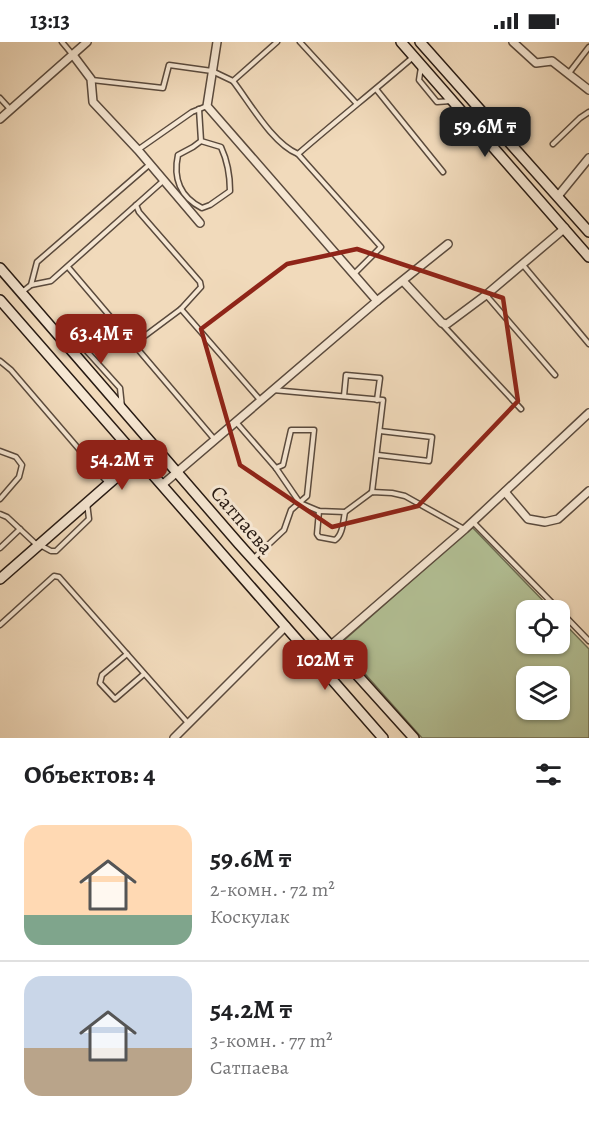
<!DOCTYPE html>
<html lang="ru">
<head>
<meta charset="utf-8">
<style>
	body { margin:0; font-family:Alegreya,serif; background:#f6f6f6; color:#202124; height:100vh; display:flex; flex-direction:column; font-size:22px; white-space:nowrap }
	* { box-sizing:border-box; margin:0 }
	p { font-size:20px; color:#757577 }
	.icon { flex:none; width:33px; height:33px; fill:none; stroke:currentColor; stroke-width:2; stroke-linecap:round; stroke-linejoin:round }
	.map { position:relative; height:696px; overflow:hidden }
	.panel { display:flex; flex-direction:column; background:#fff; flex:1 }
	.panel>* { flex:none }
	.buttons { position:absolute; left:516px; top:558px; display:grid; gap:12px }
	.buttons a { display:grid; place-items:center; width:54px; height:54px; border-radius:12px; background:#fff; box-shadow:0 2px 4px #0004; font-size:30px }
	.price { position:absolute; translate:-50% -51px; padding:0 14px; border-radius:12px; background:#8f2418; color:#fff; font-size:20px; line-height:39px; filter:drop-shadow(0 2px 3px #0008) }
	.price::after { content:''; position:absolute; left:50%; top:36px; width:18px; height:14px; margin-left:-9px; background:inherit; clip-path:polygon(0 0,100% 0,50% 100%) }
	.price.on { background:#222; color:#fff }
	ul { padding:0; list-style:none }
	li { display:flex; align-items:center; gap:18px; height:150px; padding:0 24px }
	li+li { border-top:2px solid #e0e0e0 }
	li span { display:grid; place-items:center; flex:none; width:168px; height:120px; border-radius:18px; color:#555 }
	li>.icon { margin-inline-start:auto }
	span .icon { width:72px; height:72px; fill:#fffc; stroke-width:1 }
	li b { font-size:26px }
	h2 { display:flex; justify-content:space-between; align-items:center; height:72px; padding:0 24px; font-size:26px }
	.status { display:flex; justify-content:space-between; align-items:center; height:42px; padding:0 30px; background:#fff; direction:ltr }
	.status svg { height:16px; fill:currentColor }
	.map>svg:first-child { display:block }
	.green { fill:#b3c196; stroke:#6d6e54; stroke-width:1.5; fill-rule:evenodd }
	.lines { fill:none; stroke-linecap:round; stroke-linejoin:round }
	.lane-casing { stroke:#5a4a3d; stroke-width:7 }
	.street-casing { stroke:#5a4a3d; stroke-width:10 }
	.secondary-casing { stroke:#271a13; stroke-width:12 }
	.lane { stroke:#f6e7d3; stroke-width:4 }
	.street { stroke:#f6e7d3; stroke-width:7 }
	.secondary { stroke:#f6e7d3; stroke-width:9 }
	.marked { fill:none; stroke:#8f2418; stroke-width:4.5; stroke-linejoin:round }
	.labels { text-anchor:middle; stroke-width:6; stroke-linejoin:round; paint-order:stroke }
	.street-label { font-size:21px; fill:#271a13; stroke:#f6e7d3 }
</style>
</head>
<body>
<div class="status"><b>13:13</b><svg viewBox="0 0 49 12"><path d="M0 12V9h3v3zM5 12V6h3v6zM10 12V3h3v9zM15 12V0h3v12zM26 1h20v11H26zM47 4h2v5h-2z"/></svg></div>
<div class="map">
<svg width="589" height="696" viewBox="0 0 589 696">
	<rect width="100%" height="100%" fill="#f1dabb"/>
	<filter id="stains"><feTurbulence type="fractalNoise" baseFrequency=".00333" numOctaves="4"/><feColorMatrix values="0 0 0 0 .2 0 0 0 0 .09 0 0 0 0 .02 0 0 0 .5 -.17"/></filter>
	<radialGradient id="worn" r=".72"><stop offset=".6" stop-color="#630" stop-opacity="0"/><stop offset="1" stop-color="#630" stop-opacity=".3"/></radialGradient>
	<path class="green" d="M472 485 552 568H526V602H560V577L589 607V696H422L342 606 341 601ZM526 634H560V668H526Z"/>
	<g class="lines">
		<g class="lane-casing">
			<g id="lane">
				<polyline points="62,0 72,12"/>
				<polyline points="300,0 356,61"/>
				<polyline points="421,25 419,38 437,60 451,59"/>
				<polyline points="569,31 589,5"/>
				<polyline points="92,38 163,46 169,23 212,29 233,39 277,0"/>
				<path d="M233 39C250 61 272 101 298 112L381 205 354 232"/>
				<polyline points="376,47 443,130"/>
				<polyline points="0,56 10,67"/>
				<path d="M199 67 201 99 193 105 178 113C173 136 180 155 202 166L210 163 230 149C230 135 227 118 221 105L201 99"/>
				<polyline points="553,102 580,76 589,70"/>
				<polyline points="139,107 192,70 207,64"/>
				<path d="M298 112C336 79 375 48 412 16"/>
				<polyline points="523,223 589,302"/>
				<polyline points="68,225 215,398"/>
				<polyline points="31,243 37,220 150,122"/>
				<polyline points="22,250 31,243 51,239 163,139"/>
				<polyline points="486,253 555,333"/>
				<polyline points="181,267 261,359"/>
				<polyline points="442,282 521,367"/>
				<polyline points="61,295 74,295 120,346 122,365"/>
				<polyline points="134,302 181,267 201,245 200,240 139,170 136,163"/>
				<polyline points="0,319 11,328 108,441"/>
				<polyline points="273,348 383,358 372,450"/>
				<polyline points="344,354 346,333 380,336 377,358"/>
				<polyline points="236,380 276,426 300,461 319,469 345,470 372,450 392,451 405,454 464,487"/>
				<polyline points="0,409 16,415 22,423 19,435 0,457"/>
				<polyline points="378,413 429,419 432,395 380,389"/>
				<path d="M319 469 317 492 319 495 335 498C343 493 343 479 345 470"/>
				<polyline points="0,472 7,475 38,504"/>
				<polyline points="473,480 559,568"/>
				<polyline points="40,503 51,509 56,509 89,477 87,461"/>
				<polyline points="0,506 20,487"/>
				<polyline points="253,517 284,488 291,468 307,454 314,388 291,388 283,423 276,426"/>
				<polyline points="560,569 589,599"/>
				<polyline points="0,583 54,534 59,535 188,681"/>
				<polyline points="127,612 102,633 100,641 115,657 144,632"/>
			</g>
		</g>
		<g class="street-casing">
			<g id="street">
				<polyline points="217,0 207,64 377,259"/>
				<polyline points="513,0 536,21 552,19 589,48"/>
				<polyline points="73,13 91,37 93,60 138,108 200,181"/>
				<polyline points="0,77 87,0"/>
				<polyline points="558,154 589,116"/>
				<polyline points="403,239 442,281 447,282 486,253 565,186"/>
				<polyline points="162,443 377,259 448,202"/>
				<polyline points="505,450 528,477 545,480 558,477 589,449"/>
				<polyline points="315,617 465,487 589,371"/>
				<polyline points="174,696 286,584"/>
			</g>
		</g>
		<g class="secondary-casing">
			<g id="secondary">
				<polyline points="401,0 589,215"/>
				<polyline points="420,0 589,190"/>
				<polyline points="0,226 239,502 414,696"/>
				<polyline points="0,258 383,696"/>
				<polyline points="0,537 153,403"/>
			</g>
		</g>
		<use href="#lane" class="lane"/>
		<use href="#street" class="street"/>
		<use href="#secondary" class="secondary"/>
	</g>
	<path class="marked" d="M357 207 503 256 518 359 418 464 332 485 240 423 201 287 287 222Z"/>
	<g class="labels">
		<g class="street-label">
			<text transform="translate(242 478) rotate(49)" y="7">Сатпаева</text>
		</g>
	</g>
	<rect width="100%" height="100%" filter="url(#stains)"/>
	<rect width="100%" height="100%" fill="url(#worn)"/>
</svg>
<div class="buttons">
<a><svg class="icon" aria-label="locate" viewBox="0 0 24 24"><circle cx="12" cy="12" r="6"/><path d="M12 2v4M12 18v4M2 12h4M18 12h4"/></svg></a>
<a><svg class="icon" aria-label="layers" viewBox="0 0 24 24"><path d="M12 4l9 5-9 5-9-5zM3 14l9 5 9-5"/></svg></a>
</div>
<b class="price on" style="left:485px;top:116px">59.6M ₸</b>
<b class="price" style="left:101px;top:323px">63.4M ₸</b>
<b class="price" style="left:122px;top:449px">54.2M ₸</b>
<b class="price" style="left:325px;top:649px">102M ₸</b>
</div>
<section class="panel">
<h2>Объектов: 4<svg class="icon" aria-label="filters" viewBox="0 0 24 24"><path d="M4 7h16M4 17h16"/><circle cx="9" cy="7" r="2"/><circle cx="15" cy="17" r="2"/></svg></h2>
<ul>
<li><span style="background:linear-gradient(#ffd9b3 75%,#7fa58c 0)"><svg class="icon" aria-label="home" viewBox="0 0 24 24"><path d="M3 11l9-7 9 7M6 9v11h12V9"/></svg></span><div><b>59.6M ₸</b><p>2-комн. · 72 m²</p><p>Коскулак</p></div></li>
<li><span style="background:linear-gradient(#c9d6e8 60%,#b9a48a 0)"><svg class="icon" aria-label="home" viewBox="0 0 24 24"><path d="M3 11l9-7 9 7M6 9v11h12V9"/></svg></span><div><b>54.2M ₸</b><p>3-комн. · 77 m²</p><p>Сатпаева</p></div></li>
</ul>
</section>
</body>
</html>
